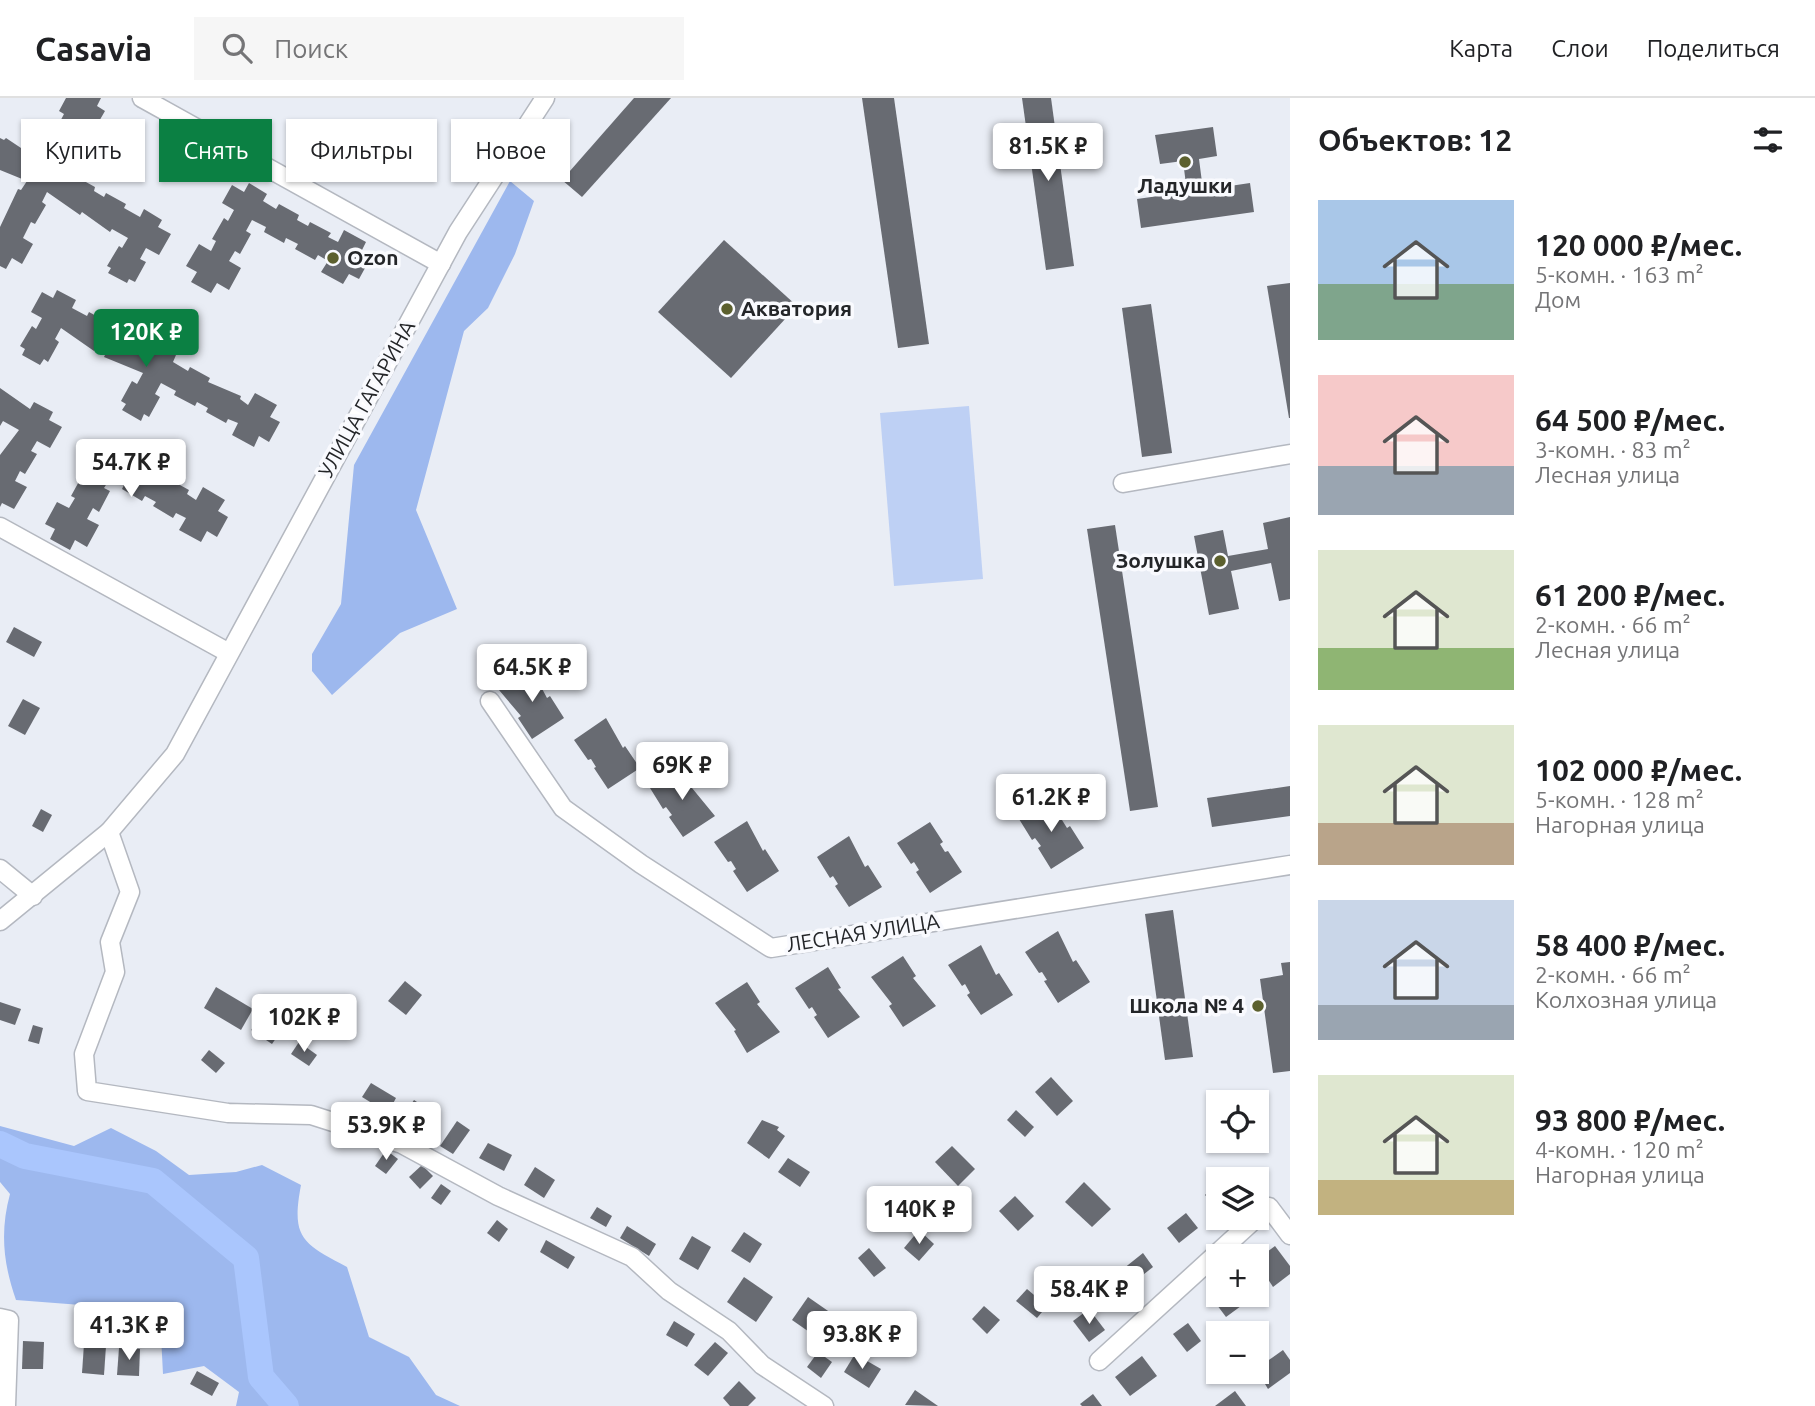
<!DOCTYPE html>
<html lang="ru">
<head>
<meta charset="utf-8">
<style>
	body { margin:0; font-family:Ubuntu,sans-serif; background:#f6f6f6; color:#202124; height:100vh; display:flex; flex-direction:column; font-size:26px; white-space:nowrap }
	* { box-sizing:border-box; margin:0 }
	p { font-size:23px; color:#757577 }
	.icon { flex:none; width:38px; height:38px; fill:none; stroke:currentColor; stroke-width:2; stroke-linecap:round; stroke-linejoin:round }
	.map { position:relative; flex:1; overflow:hidden }
	.drawer { display:flex; flex-direction:column; background:#fff; width:525px }
	.drawer>* { flex:none }
	.banner { position:absolute; left:21px; top:21px; width:665px; height:63px; display:flex; gap:14px }
	.tools { position:absolute; left:1206px; top:992px; display:grid; gap:14px }
	.tools a { display:grid; place-items:center; width:63px; height:63px; border-radius:0px; background:#fff; box-shadow:0 2px 5px #0004; font-size:35px }
	.price { position:absolute; translate:-50% -60px; padding:0 16px; border-radius:7px; background:#fff; color:#222; font-size:23px; line-height:46px; filter:drop-shadow(0 2px 4px #0008) }
	.price::after { content:''; position:absolute; left:50%; top:42px; width:21px; height:16px; margin-left:-10px; background:inherit; clip-path:polygon(0 0,100% 0,50% 100%) }
	.price.current { background:#0b8043; color:#fff }
	ul { padding:0; list-style:none }
	li { display:flex; align-items:center; gap:21px; height:175px; padding:0 28px }
	li span { display:grid; place-items:center; flex:none; width:196px; height:140px; border-radius:0px; color:#555 }
	li>.icon { margin-inline-start:auto }
	span .icon { width:84px; height:84px; fill:#fffc; stroke-width:1 }
	li b { font-size:30px }
	h2 { display:flex; justify-content:space-between; align-items:center; height:84px; padding:0 28px; font-size:30px }
	.chip { padding:0 24px; border-radius:0px; background:#fff; box-shadow:0 2px 5px #0004; font-size:24px; line-height:63px }
	.chip.current { background:#0b8043; color:#fff }
	header { display:flex; align-items:center; gap:42px; box-sizing:border-box; height:98px; padding:0 35px; background:#fff; border-bottom:2px solid #e0e0e0 }
	header strong { font-size:33px }
	nav { display:flex; gap:38px; margin-inline-start:auto; font-size:24px }
	.search { width:490px; height:63px; background:#f6f6f6; display:flex; align-items:center; gap:18px; box-sizing:border-box; padding:0 24px; border-radius:0px; color:#757577; font-size:26px }
	main { display:flex; flex:1; min-height:0 }
	.map>svg:first-child { display:block }
	.green { fill:#bed0f4 }
	.forest { fill:#9db8ee }
	.lines { fill:none; stroke-linecap:round; stroke-linejoin:round }
	.river { stroke:#aac6fd; stroke-width:26 }
	.building { fill:#686b72 }
	.minor-casing { stroke:#b4b8c0; stroke-width:21 }
	.minor { stroke:#fff; stroke-width:18 }
	.poi-dot { fill:#5c602e; stroke:#f9fafe; stroke-width:2.5 }
	.labels { text-anchor:middle; stroke-width:7; stroke-linejoin:round; paint-order:stroke }
	.poi-label { font-size:21px; font-weight:bold; fill:#242629; stroke:#f9fafe; text-anchor:start }
	.street-label { font-size:21px; fill:#242629; stroke:#f9fafe }
</style>
</head>
<body>
<header>
<strong>Casavia</strong>
<div class="search"><svg class="icon" aria-label="search" viewBox="0 0 24 24"><circle cx="10" cy="10" r="6"/><path d="M15 15l6 6"/></svg>Поиск</div>
<nav><a>Карта</a><a>Слои</a><a>Поделиться</a></nav>
</header>
<main>
<div class="map">
<svg width="1290" height="1308" viewBox="0 0 1290 1308">
	<rect width="100%" height="100%" fill="#e9edf5"/>
	<polygon class="green" points="969,308 983,481 894,488 880,315"/>
	<g class="forest">
		<polygon points="510,83 534,103 515,156 488,210 464,233 416,412 457,511 400,535 332,597 312,573 312,556 341,506 354,367"/>
		<path d="M0 1028 74 1048 111 1030 156 1053 189 1077 236 1074 262 1067 301 1087C291 1140 302 1145 347 1169L369 1239 409 1259 436 1297 460 1308H236L239 1294 204 1268 163 1276 161 1238 120 1210 16 1202C3 1165 0 1133 10 1096L0 1084Z"/>
	</g>
	<g class="lines">
		<polyline class="river" points="0,1046 25,1058 153,1083 246,1160 261,1279 286,1308"/>
	</g>
	<g class="building">
		<polygon points="66,0 101,0 97,8 105,13 94,32 85,28 68,66 65,64 59,74 73,81 75,78 95,89 94,93 104,99 106,95 126,106 124,110 140,119 144,111 162,122 158,129 171,136 159,157 146,150 140,161 146,164 135,184 129,181 127,185 108,175 111,170 107,168 119,148 122,150 128,140 112,131 110,134 82,114 80,117 47,94 42,104 46,107 35,126 31,124 23,140 33,146 22,166 12,160 6,171 0,168 0,129 18,91 21,92 27,83 0,72 0,40 4,42 6,40 39,62 44,53 40,51 52,31 55,33 64,16 59,13"/>
		<polygon points="634,0 671,0 582,99 562,82"/>
		<polygon points="862,0 894,0 929,246 898,250"/>
		<polygon points="1022,0 1051,0 1074,168 1046,172"/>
		<polygon points="1213,29 1217,58 1199,61 1203,92 1250,85 1254,114 1141,130 1137,101 1187,94 1183,63 1160,66 1155,37"/>
		<polygon points="249,85 267,96 263,103 276,111 279,106 299,117 297,122 308,128 310,124 331,135 328,139 338,144 344,132 366,144 360,156 370,161 359,181 349,176 343,186 321,174 328,163 318,157 315,162 295,151 298,146 286,140 284,145 264,134 266,129 252,122 246,133 251,136 240,156 235,153 229,163 241,170 229,192 217,185 211,195 191,184 197,174 186,168 199,146 211,153 216,143 212,141 224,120 228,123 234,112 222,105 232,87 244,94"/>
		<polygon points="724,142 797,208 731,280 658,214"/>
		<polygon points="1290,185 1290,320 1289,320 1267,188"/>
		<polygon points="57,192 76,202 72,210 87,218 89,214 109,225 107,229 118,235 120,231 140,242 138,246 154,254 158,247 176,257 173,264 188,273 190,269 210,280 208,284 241,298 240,301 248,307 255,295 277,307 270,319 280,324 269,344 259,338 254,349 232,337 238,325 228,321 226,325 206,314 208,310 197,304 195,308 174,297 176,293 161,285 155,296 160,299 149,319 144,316 141,323 122,312 126,306 121,303 132,283 137,286 143,275 104,259 106,255 96,249 94,253 61,230 55,241 59,244 48,264 44,261 40,267 22,257 25,251 20,248 32,228 36,231 42,220 31,214 42,194 53,200"/>
		<polygon points="1151,206 1172,355 1142,359 1122,210"/>
		<polygon points="0,290 30,311 34,304 53,314 49,322 62,329 50,350 37,343 31,353 37,356 25,376 20,373 15,383 27,389 14,411 2,405 0,409 0,357 19,332 3,323 0,328"/>
		<polygon points="107,343 125,353 121,361 135,369 137,364 158,375 155,379 166,386 169,381 189,392 187,396 196,402 203,389 225,402 218,413 228,419 217,439 207,433 201,444 179,432 186,420 176,415 173,420 153,408 156,404 145,398 142,403 122,391 124,387 111,379 104,390 110,393 99,414 93,410 87,421 99,427 87,449 75,442 70,452 50,441 55,431 45,426 57,404 69,410 75,400 71,398 82,378 86,380 92,369 80,363 91,345 102,351"/>
		<polygon points="1290,419 1290,501 1279,503 1271,465 1231,473 1239,511 1209,517 1194,438 1223,432 1228,458 1268,451 1263,425"/>
		<polygon points="1115,427 1158,709 1130,713 1087,431"/>
		<polygon points="14,529 42,544 34,559 6,544"/>
		<polygon points="531,570 547,600 550,598 564,620 532,641 518,620 521,618 499,592"/>
		<polygon points="23,601 40,610 25,637 8,628"/>
		<polygon points="606,620 623,650 625,648 640,670 608,691 594,670 596,669 591,661 588,662 574,642"/>
		<polygon points="682,668 695,688 692,690 715,718 683,739 669,719 672,717 666,709 663,711 650,690"/>
		<polygon points="1290,688 1290,718 1212,729 1207,700"/>
		<polygon points="1051,700 1064,720 1062,722 1067,730 1070,728 1084,750 1051,771 1038,750 1041,748 1035,740 1032,742 1019,721"/>
		<polygon points="41,711 52,717 43,734 32,728"/>
		<polygon points="747,723 763,753 765,751 779,773 747,794 733,773 736,771 731,763 728,764 714,744"/>
		<polygon points="930,724 943,744 940,746 945,754 948,753 962,774 930,795 916,774 919,772 914,764 911,766 897,745"/>
		<polygon points="849,738 865,769 868,767 882,789 849,809 835,788 838,786 833,778 830,780 817,759"/>
		<polygon points="1173,812 1193,959 1165,962 1145,816"/>
		<polygon points="1058,833 1073,864 1076,862 1090,884 1058,905 1044,883 1047,882 1042,874 1039,875 1025,854"/>
		<polygon points="981,847 996,877 999,875 1013,897 981,917 967,897 970,895 965,886 962,888 948,867"/>
		<polygon points="903,858 916,878 913,880 936,908 903,929 889,908 892,906 871,879"/>
		<polygon points="1290,864 1290,973 1273,975 1260,881 1283,877 1281,865"/>
		<polygon points="828,869 841,890 838,891 860,919 828,940 814,919 817,917 812,909 809,911 795,890"/>
		<polygon points="405,883 422,897 406,917 388,903"/>
		<polygon points="747,884 760,904 757,906 780,934 747,955 734,933 736,932 715,905"/>
		<polygon points="216,889 253,911 241,932 204,910"/>
		<polygon points="0,904 21,911 15,927 0,922"/>
		<polygon points="260,919 281,933 272,946 251,932"/>
		<polygon points="33,927 43,930 39,946 28,943"/>
		<polygon points="299,944 317,957 309,968 291,956"/>
		<polygon points="209,952 225,965 216,975 201,962"/>
		<polygon points="1051,979 1073,1003 1057,1018 1035,994"/>
		<polygon points="371,985 396,1000 388,1015 362,999"/>
		<polygon points="414,1002 438,1018 429,1031 405,1015"/>
		<polygon points="1016,1012 1034,1029 1025,1039 1007,1022"/>
		<polygon points="762,1022 779,1029 777,1032 785,1038 769,1061 747,1045"/>
		<polygon points="457,1023 470,1032 453,1056 440,1048"/>
		<polygon points="488,1045 512,1057 504,1073 479,1060"/>
		<polygon points="952,1048 975,1071 958,1088 935,1064"/>
		<polygon points="386,1052 398,1061 386,1076 375,1068"/>
		<polygon points="788,1060 810,1074 800,1089 778,1074"/>
		<polygon points="422,1067 433,1078 420,1091 409,1079"/>
		<polygon points="535,1069 555,1082 544,1100 524,1087"/>
		<polygon points="1084,1084 1111,1111 1092,1129 1065,1104"/>
		<polygon points="1218,1084 1218,1110 1205,1097"/>
		<polygon points="441,1086 451,1093 441,1107 431,1100"/>
		<polygon points="1015,1098 1034,1118 1018,1133 999,1113"/>
		<polygon points="597,1109 612,1118 606,1129 590,1120"/>
		<polygon points="1186,1115 1198,1130 1179,1145 1167,1130"/>
		<polygon points="497,1122 508,1131 499,1144 487,1135"/>
		<polygon points="627,1128 656,1146 649,1158 620,1140"/>
		<polygon points="919,1132 934,1146 919,1163 904,1150"/>
		<polygon points="744,1134 762,1146 750,1165 731,1153"/>
		<polygon points="692,1138 711,1149 698,1172 679,1161"/>
		<polygon points="546,1142 575,1159 568,1171 540,1154"/>
		<polygon points="1275,1148 1290,1168 1290,1176 1273,1189 1256,1162"/>
		<polygon points="869,1150 886,1170 874,1179 858,1160"/>
		<polygon points="1143,1155 1153,1169 1134,1184 1123,1171"/>
		<polygon points="1062,1168 1087,1189 1076,1202 1051,1181"/>
		<polygon points="744,1179 773,1199 756,1224 727,1204"/>
		<polygon points="1027,1191 1047,1208 1037,1220 1016,1203"/>
		<polygon points="1223,1197 1249,1197 1252,1200 1226,1219 1214,1203"/>
		<polygon points="808,1199 831,1215 815,1238 792,1222"/>
		<polygon points="984,1208 1000,1222 987,1236 972,1221"/>
		<polygon points="1089,1211 1105,1232 1089,1244 1073,1223"/>
		<polygon points="674,1223 695,1236 687,1249 666,1237"/>
		<polygon points="1188,1225 1201,1243 1187,1254 1173,1236"/>
		<polygon points="23,1243 44,1244 43,1271 22,1271"/>
		<polygon points="715,1244 728,1255 708,1278 694,1267"/>
		<polygon points="84,1246 106,1248 104,1277 82,1275"/>
		<polygon points="119,1250 140,1251 139,1278 117,1277"/>
		<polygon points="1283,1252 1290,1262 1290,1275 1268,1291 1256,1271"/>
		<polygon points="818,1254 832,1264 821,1280 807,1269"/>
		<polygon points="855,1256 881,1271 869,1290 844,1274"/>
		<polygon points="1142,1258 1157,1278 1130,1298 1115,1279"/>
		<polygon points="197,1273 219,1285 212,1298 190,1286"/>
		<polygon points="739,1283 756,1300 748,1308 730,1308 723,1300"/>
		<polygon points="915,1292 938,1308 905,1307"/>
		<polygon points="1235,1293 1246,1308 1215,1308"/>
		<polygon points="1093,1296 1102,1308 1082,1308 1080,1306"/>
	</g>
	<g class="lines">
		<g class="minor-casing">
			<g id="minor">
				<polyline points="142,0 441,166"/>
				<polyline points="1123,385 1290,356"/>
				<polyline points="0,429 229,555"/>
				<polyline points="490,603 563,710 641,766 771,850 1290,767"/>
				<polyline points="109,734 130,794 110,844 115,874 84,956 87,993 228,1015 311,1017 402,1046 498,1098 632,1159 669,1193 729,1233 762,1267 824,1308"/>
				<polyline points="0,771 33,798"/>
				<polyline points="0,823 109,734 175,656 458,134 545,0"/>
				<polyline points="1256,1120 1269,1109 1290,1137"/>
				<polyline points="0,1220 9,1222 6,1308"/>
				<polyline points="1099,1263 1256,1120"/>
			</g>
		</g>
		<use href="#minor" class="minor"/>
	</g>
	<g class="poi-dot">
		<circle cx="1185" cy="64" r="7"/>
		<circle cx="333" cy="160" r="7"/>
		<circle cx="727" cy="211" r="7"/>
		<circle cx="1220" cy="463" r="7"/>
		<circle cx="1258" cy="908" r="7"/>
	</g>
	<g class="labels">
		<g class="poi-label">
			<text x="1185" y="95" text-anchor="middle">Ладушки</text>
			<text x="347" y="167">Ozon</text>
			<text x="741" y="218">Акватория</text>
			<text x="1206" y="470" text-anchor="end">Золушка</text>
			<text x="1244" y="915" text-anchor="end">Школа № 4</text>
		</g>
		<g class="street-label">
			<text transform="translate(367 301) rotate(-61)" y="7">УЛИЦА ГАГАРИНА</text>
			<text transform="translate(863 835) rotate(-9)" y="7">ЛЕСНАЯ УЛИЦА</text>
		</g>
	</g>
</svg>
<div class="tools">
<a><svg class="icon" aria-label="locate" viewBox="0 0 24 24"><circle cx="12" cy="12" r="6"/><path d="M12 2v4M12 18v4M2 12h4M18 12h4"/></svg></a>
<a><svg class="icon" aria-label="layers" viewBox="0 0 24 24"><path d="M12 4l9 5-9 5-9-5zM3 14l9 5 9-5"/></svg></a>
<a>+</a>
<a>−</a>
</div>
<b class="price" style="left:1048px;top:85px">81.5K ₽</b>
<b class="price current" style="left:146px;top:271px">120K ₽</b>
<b class="price" style="left:131px;top:401px">54.7K ₽</b>
<b class="price" style="left:532px;top:606px">64.5K ₽</b>
<b class="price" style="left:682px;top:704px">69K ₽</b>
<b class="price" style="left:1051px;top:736px">61.2K ₽</b>
<b class="price" style="left:304px;top:956px">102K ₽</b>
<b class="price" style="left:386px;top:1064px">53.9K ₽</b>
<b class="price" style="left:919px;top:1148px">140K ₽</b>
<b class="price" style="left:1089px;top:1228px">58.4K ₽</b>
<b class="price" style="left:129px;top:1264px">41.3K ₽</b>
<b class="price" style="left:862px;top:1273px">93.8K ₽</b>
<div class="banner">
<a class="chip">Купить</a>
<a class="chip current">Снять</a>
<a class="chip">Фильтры</a>
<a class="chip">Новое</a>
</div>
</div>
<section class="drawer">
<h2>Объектов: 12<svg class="icon" aria-label="filters" viewBox="0 0 24 24"><path d="M4 7h16M4 17h16"/><circle cx="9" cy="7" r="2"/><circle cx="15" cy="17" r="2"/></svg></h2>
<ul>
<li><span style="background:linear-gradient(#a9c7e8 60%,#7fa58c 0)"><svg class="icon" aria-label="home" viewBox="0 0 24 24"><path d="M3 11l9-7 9 7M6 9v11h12V9"/></svg></span><div><b>120 000 ₽/мес.</b><p>5-комн. · 163 m²</p><p>Дом</p></div></li>
<li><span style="background:linear-gradient(#f6c9c9 65%,#9aa5b1 0)"><svg class="icon" aria-label="home" viewBox="0 0 24 24"><path d="M3 11l9-7 9 7M6 9v11h12V9"/></svg></span><div><b>64 500 ₽/мес.</b><p>3-комн. · 83 m²</p><p>Лесная улица</p></div></li>
<li><span style="background:linear-gradient(#dfe7d0 70%,#8fb573 0)"><svg class="icon" aria-label="home" viewBox="0 0 24 24"><path d="M3 11l9-7 9 7M6 9v11h12V9"/></svg></span><div><b>61 200 ₽/мес.</b><p>2-комн. · 66 m²</p><p>Лесная улица</p></div></li>
<li><span style="background:linear-gradient(#dfe7d0 70%,#b9a48a 0)"><svg class="icon" aria-label="home" viewBox="0 0 24 24"><path d="M3 11l9-7 9 7M6 9v11h12V9"/></svg></span><div><b>102 000 ₽/мес.</b><p>5-комн. · 128 m²</p><p>Нагорная улица</p></div></li>
<li><span style="background:linear-gradient(#c9d6e8 75%,#9aa5b1 0)"><svg class="icon" aria-label="home" viewBox="0 0 24 24"><path d="M3 11l9-7 9 7M6 9v11h12V9"/></svg></span><div><b>58 400 ₽/мес.</b><p>2-комн. · 66 m²</p><p>Колхозная улица</p></div></li>
<li><span style="background:linear-gradient(#dfe7d0 75%,#c2b280 0)"><svg class="icon" aria-label="home" viewBox="0 0 24 24"><path d="M3 11l9-7 9 7M6 9v11h12V9"/></svg></span><div><b>93 800 ₽/мес.</b><p>4-комн. · 120 m²</p><p>Нагорная улица</p></div></li>
</ul>
</section>
</main>
</body>
</html>
